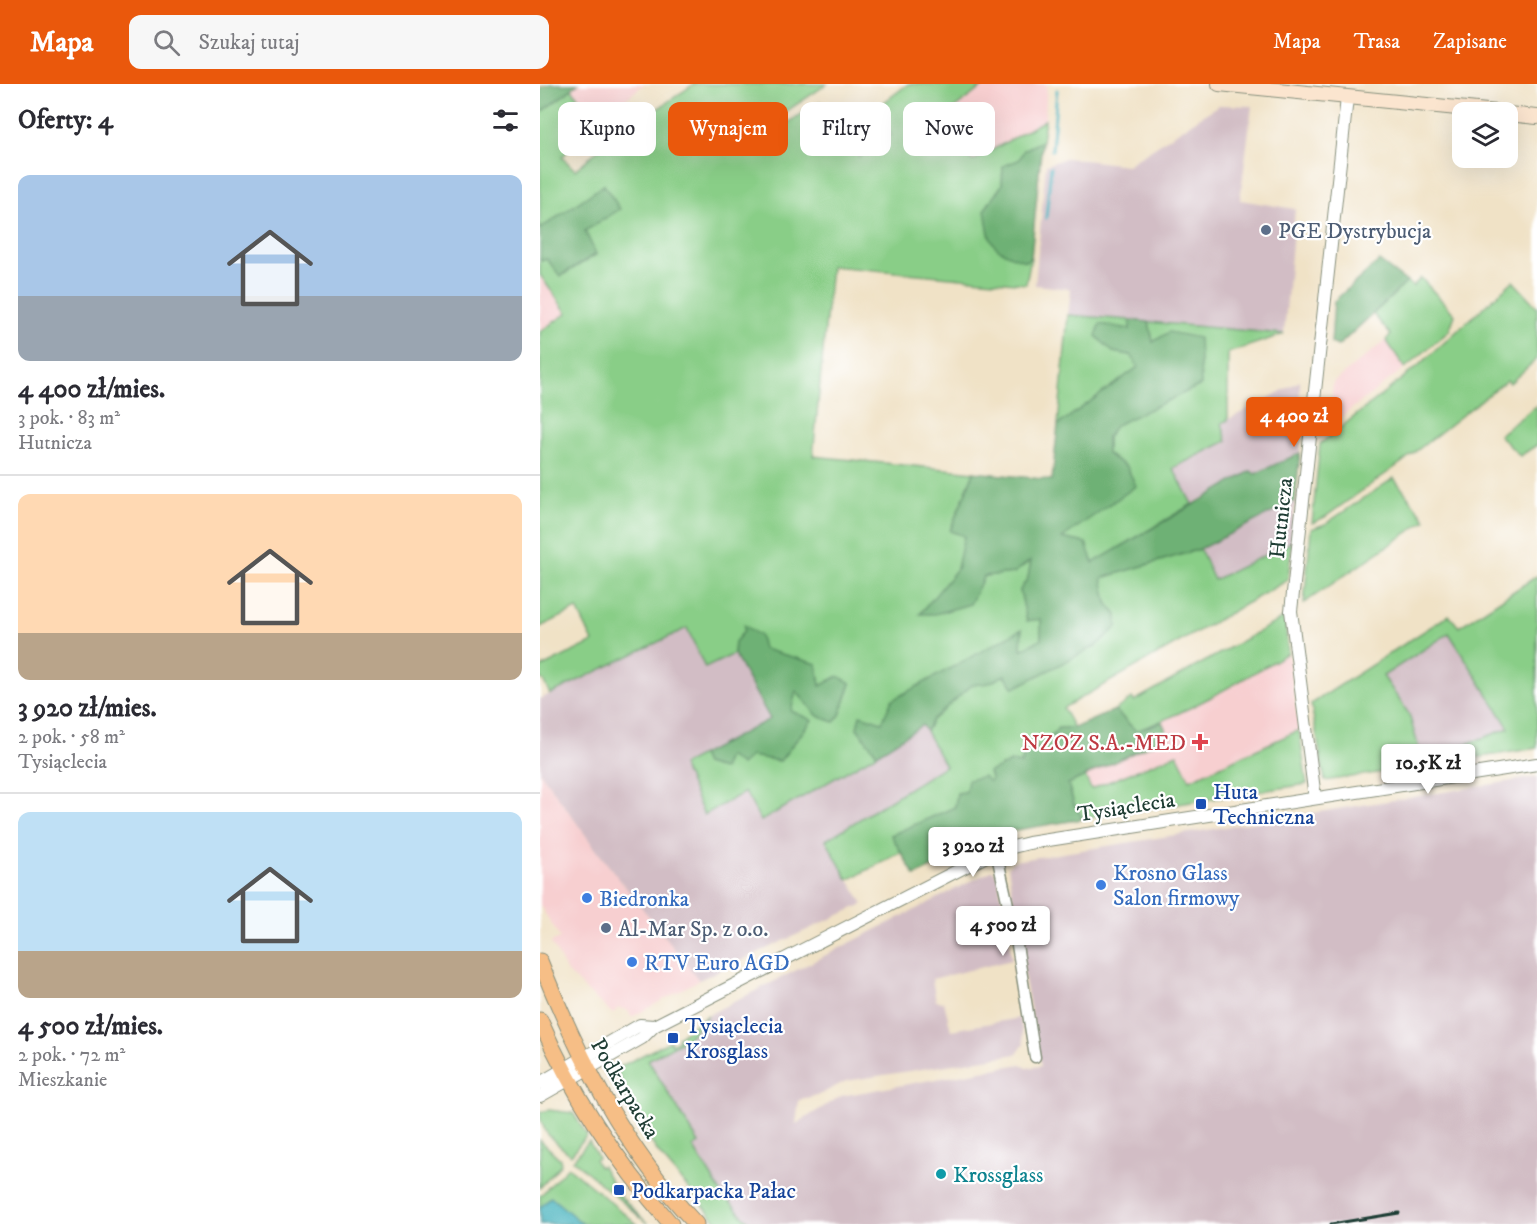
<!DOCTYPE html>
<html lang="pl">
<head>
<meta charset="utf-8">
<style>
	body { margin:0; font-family:"IM FELL DW Pica",serif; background:#f7f7f7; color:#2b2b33; height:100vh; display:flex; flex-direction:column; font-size:22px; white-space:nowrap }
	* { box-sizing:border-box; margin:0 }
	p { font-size:20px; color:#7c7c81 }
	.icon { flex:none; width:33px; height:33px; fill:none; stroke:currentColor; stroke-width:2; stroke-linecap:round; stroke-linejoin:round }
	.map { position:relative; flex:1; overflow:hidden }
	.panel { display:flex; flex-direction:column; background:#fff; width:540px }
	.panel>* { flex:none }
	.hud { position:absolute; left:18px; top:18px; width:570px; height:54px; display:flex; gap:12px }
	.controls { position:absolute; left:912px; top:18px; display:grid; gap:12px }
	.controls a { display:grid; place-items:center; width:66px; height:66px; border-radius:12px; background:#fff; box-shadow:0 6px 24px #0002; font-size:30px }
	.price { position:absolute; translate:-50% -51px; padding:0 14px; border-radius:6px; background:#fff; color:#222; font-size:20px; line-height:39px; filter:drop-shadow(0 2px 3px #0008) }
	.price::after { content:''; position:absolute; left:50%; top:36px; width:18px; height:14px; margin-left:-9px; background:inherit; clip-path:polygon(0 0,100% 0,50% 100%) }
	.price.on { background:#ea580c; color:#fff }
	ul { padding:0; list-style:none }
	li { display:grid; align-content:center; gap:12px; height:318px; padding:0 18px }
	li+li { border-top:2px solid #e1e1e2 }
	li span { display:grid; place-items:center; height:186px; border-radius:12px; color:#555 }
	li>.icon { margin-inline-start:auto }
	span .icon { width:108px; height:108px; fill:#fffc; stroke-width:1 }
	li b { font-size:26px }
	h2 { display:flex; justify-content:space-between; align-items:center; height:72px; padding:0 18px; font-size:26px }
	.tag { padding:0 21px; border-radius:12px; background:#fff; box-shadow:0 6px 24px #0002; font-size:21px; line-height:54px }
	.tag.on { background:#ea580c; color:#fff }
	header { display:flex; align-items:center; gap:36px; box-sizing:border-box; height:84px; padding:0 30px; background:#ea580c; color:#fff }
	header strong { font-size:28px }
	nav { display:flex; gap:33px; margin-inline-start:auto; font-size:21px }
	.search { width:420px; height:54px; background:#f7f7f7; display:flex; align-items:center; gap:15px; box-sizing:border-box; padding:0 21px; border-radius:12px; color:#7c7c81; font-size:22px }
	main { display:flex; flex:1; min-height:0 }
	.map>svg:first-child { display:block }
	.built { fill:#f7cfd0 }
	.industrial { fill:#d2bdc5 }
	.green { fill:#89ce87; stroke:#54865e; stroke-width:1.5 }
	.forest { fill:#6eb174; stroke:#467754; stroke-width:1.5 }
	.water { fill:#41b0bc; stroke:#307678; stroke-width:1.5 }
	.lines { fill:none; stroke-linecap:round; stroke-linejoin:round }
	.stream { stroke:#41b0bc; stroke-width:3 }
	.minor-casing { stroke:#88907d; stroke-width:13 }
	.tertiary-casing { stroke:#88907d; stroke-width:14 }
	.secondary-casing { stroke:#88907d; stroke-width:16 }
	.primary-casing { stroke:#88907d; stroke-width:17 }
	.minor { stroke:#fff; stroke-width:10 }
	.tertiary { stroke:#fff; stroke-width:12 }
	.secondary { stroke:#fbe5cf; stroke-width:14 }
	.primary { stroke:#f6be86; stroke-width:15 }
	.rail { stroke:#1f3d34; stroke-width:3 }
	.service-dot { fill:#5c6f8a; stroke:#fff; stroke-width:2 }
	.health-dot { fill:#e0444e; stroke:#fff; stroke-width:2 }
	.transit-dot { fill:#1a4fb4; stroke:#fff; stroke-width:2 }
	.shop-dot { fill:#3f7fe0; stroke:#fff; stroke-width:2 }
	.culture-dot { fill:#0f9aa8; stroke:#fff; stroke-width:2 }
	.labels { text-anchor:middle; stroke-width:4.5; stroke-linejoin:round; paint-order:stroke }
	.service-label { font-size:22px; fill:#4e5e75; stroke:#fff; text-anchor:start }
	.street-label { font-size:22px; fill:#1f3d34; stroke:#fff }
	.health-label { font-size:22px; fill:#be3a42; stroke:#fff; text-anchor:end }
	.transit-label { font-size:22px; fill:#164399; stroke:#fff; text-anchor:start }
	.shop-label { font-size:22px; fill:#366cbe; stroke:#fff; text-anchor:start }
	.culture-label { font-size:22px; fill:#0d838f; stroke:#fff; text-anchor:start }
</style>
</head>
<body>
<header>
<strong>Mapa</strong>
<div class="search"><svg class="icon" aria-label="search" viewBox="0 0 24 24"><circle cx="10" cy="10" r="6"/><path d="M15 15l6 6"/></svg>Szukaj tutaj</div>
<nav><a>Mapa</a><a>Trasa</a><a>Zapisane</a></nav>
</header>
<main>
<section class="panel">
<h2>Oferty: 4<svg class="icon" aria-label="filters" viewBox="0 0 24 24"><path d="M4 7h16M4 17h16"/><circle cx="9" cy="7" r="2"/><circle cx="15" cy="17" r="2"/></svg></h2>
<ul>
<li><span style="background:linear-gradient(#a9c7e8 65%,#9aa5b1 0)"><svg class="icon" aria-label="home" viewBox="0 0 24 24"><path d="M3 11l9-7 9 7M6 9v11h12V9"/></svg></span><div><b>4 400 zł/mies.</b><p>3 pok. · 83 m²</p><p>Hutnicza</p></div></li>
<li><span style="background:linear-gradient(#ffd9b3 75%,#b9a48a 0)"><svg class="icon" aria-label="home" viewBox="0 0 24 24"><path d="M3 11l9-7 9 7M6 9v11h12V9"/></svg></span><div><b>3 920 zł/mies.</b><p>2 pok. · 58 m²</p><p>Tysiąclecia</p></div></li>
<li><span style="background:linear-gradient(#bfe0f5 75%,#b9a48a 0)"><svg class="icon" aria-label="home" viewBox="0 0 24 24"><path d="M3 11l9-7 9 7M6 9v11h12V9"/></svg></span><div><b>4 500 zł/mies.</b><p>2 pok. · 72 m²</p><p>Mieszkanie</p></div></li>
</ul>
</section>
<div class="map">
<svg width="997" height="1140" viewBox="0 0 997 1140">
	<rect width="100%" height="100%" fill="#fff"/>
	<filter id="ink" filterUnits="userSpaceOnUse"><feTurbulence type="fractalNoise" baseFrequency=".0167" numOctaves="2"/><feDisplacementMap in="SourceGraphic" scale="12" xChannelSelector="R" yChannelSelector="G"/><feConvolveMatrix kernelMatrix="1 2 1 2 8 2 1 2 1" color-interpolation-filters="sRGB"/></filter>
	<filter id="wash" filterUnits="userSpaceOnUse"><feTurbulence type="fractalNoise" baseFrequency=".008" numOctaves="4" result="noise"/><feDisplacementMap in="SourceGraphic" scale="24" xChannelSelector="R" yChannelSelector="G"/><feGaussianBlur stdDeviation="1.35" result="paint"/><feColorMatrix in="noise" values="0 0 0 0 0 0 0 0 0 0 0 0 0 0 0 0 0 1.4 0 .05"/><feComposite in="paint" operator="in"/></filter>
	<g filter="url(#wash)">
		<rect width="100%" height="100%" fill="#f0e2c6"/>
		<g class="built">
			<polygon points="38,0 104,0 57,39 32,5"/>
			<polygon points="446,0 507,0 505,36 433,77 387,46"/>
			<polygon points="0,191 27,229 0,248"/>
			<polygon points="846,256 865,284 788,343 793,298"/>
			<polygon points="748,569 759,646 650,696 637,670 550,705 545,692 629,653 622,638"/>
			<polygon points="0,688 57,767 159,896 92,933 87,926 78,924 73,930 51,911 27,888 11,858 20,854 0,821"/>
		</g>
		<g class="industrial">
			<polygon points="679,21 712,22 700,116 755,125 744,250 528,231 531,205 495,201 506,81 526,74 587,81"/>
			<polygon points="760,297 760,369 715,390 711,387 652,420 633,384 687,357 682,339"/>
			<polygon points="755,417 752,458 674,496 660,465"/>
			<polygon points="147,544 165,584 194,570 230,635 142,681 205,708 221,737 382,641 406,681 286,756 323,820 159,896 57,767 0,688 0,615"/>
			<polygon points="909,549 969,644 908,667 910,678 884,682 869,630 843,592"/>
			<polygon points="997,693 997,1140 211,1140 182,1110 153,1063 159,1059 108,976 148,954 168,931 453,786 458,793 472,876 392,895 396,917 404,918 411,946 480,934 484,960 477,970 306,997 281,1010 259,1016 256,1040 301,1012 481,980 487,984 501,982 484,891 468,782 474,777"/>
		</g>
		<g class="green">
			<polygon points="154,0 287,0 199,59 204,67 280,18 319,73 351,51 334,26 368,0 446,0 387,46 433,77 505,36 502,57 484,66 479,76 463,82 462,101 445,125 485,177 491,174 486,200 291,182 273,372 434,388 410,446 425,452 417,485 381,530 444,492 474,489 491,476 488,494 480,507 487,537 501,534 501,555 481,567 481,546 342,638 317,644 337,670 221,737 205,708 164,731 142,681 161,671 165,680 183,685 188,672 211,672 240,677 272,636 250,627 256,607 278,632 300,631 311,600 280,602 277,580 223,565 204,542 204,547 195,558 194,570 165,584 147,544 10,610 3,596 0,595 0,584 53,558 37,525 0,543 0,248 27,229 0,191 0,177 7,175 21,192 56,171 45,147 64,101 0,145 0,29 32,5 57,39 22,73 35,86 59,65"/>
			<polygon points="881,194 915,231 909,247 865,284 846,256 851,251 833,230 867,198 873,202"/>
			<polygon points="973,197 997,223 997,275 970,299 967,296 861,379 785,433 772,439 780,360 878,282"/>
			<polygon points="528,231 590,236 591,245 573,268 591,271 598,283 518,341"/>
			<polygon points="609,238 744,250 688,269 688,336 682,339 687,357 633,384 652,420 552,480 521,454 595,402 587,383 567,370 567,353 576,340 661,301 613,258"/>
			<polygon points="997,321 997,361 980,372 959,351"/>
			<polygon points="854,394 886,436 764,519 771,445 785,440"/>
			<path d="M752 458 748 496 523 624 534 644H518C514 650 508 659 502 662 491 668 484 665 481 680L460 682 449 698 426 708 417 709 415 723 351 751 362 768 308 796 286 756 405 682 386 647 392 636 432 600 449 599 465 591 474 603 577 531 567 519 562 494 660 465 674 496Z"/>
			<polygon points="997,492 997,664 910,678 908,667 969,644 909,549 843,592 869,630 884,682 785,697 771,620 909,531 919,543"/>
			<path d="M745 533 748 569C699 598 649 628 596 647L575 626 592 614 594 617Z"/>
			<polygon points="759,646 767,700 543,735 534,720 528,700 545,692 551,705 637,670 650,696"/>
			<polygon points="168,931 148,954 108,976 159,1059 153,1063 182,1110 211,1140 179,1140 120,1071 87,1023 84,1005 77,986 79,983 130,957 132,960 139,956 138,953"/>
			<path d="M9 1026 33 1029 47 1051 31 1071C16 1059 0 1048 0 1028Z"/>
			<polygon points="0,1056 20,1075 21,1080 0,1104"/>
			<polygon points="49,1057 58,1074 55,1076 59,1083 62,1082 78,1110 108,1140 33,1076"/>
			<polygon points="28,1083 97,1140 0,1140 0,1112"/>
		</g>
		<g class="forest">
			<polygon points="11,0 38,0 0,29 0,4"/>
			<path d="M502 57 491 174 485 177C449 165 450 160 445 125L462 101 463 82 479 76 484 66Z"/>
			<polygon points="64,101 80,125 45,147 56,170 20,192 7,175 0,177 0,145"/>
			<polygon points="839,177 867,198 798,262 791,259 794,217"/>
			<polygon points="590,236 609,238 613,258 629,248 659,254 661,301 576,341 567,353 567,370 587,383 596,402 522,454 546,459 553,479 711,387 715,390 760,369 755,417 660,465 562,494 567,519 577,531 577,543 556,562 474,604 465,591 449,599 432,601 392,636 386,647 382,641 337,670 317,644 320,631 342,638 352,616 482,545 481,566 501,555 501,535 487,537 480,506 488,494 491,476 474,489 444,492 430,520 395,530 380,530 417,485 424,452 410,447 434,388 512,396 518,341 598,283 591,271 573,268 556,252 560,240 590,245"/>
			<polygon points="204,541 220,552 223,565 277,580 280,602 298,592 311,599 300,631 294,638 278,632 256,607 251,627 272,636 240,677 211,672 201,681 188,672 183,685 165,680 161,671 230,635 194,570 195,558 204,547"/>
			<path d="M575 626 596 647 622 638 629 652 528 700 534 720 543 735 464 748 375 792 351 751 415 723 417 709 426 708 428 696 444 692 449 698 451 694 449 688 471 678 481 680C484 668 490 665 502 662V655L512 652 518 644H534Z"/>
		</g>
		<polygon class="water" points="11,1113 43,1140 0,1140 0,1124"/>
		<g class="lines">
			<g class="stream">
				<polyline points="512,66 517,6"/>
				<polyline points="506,134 511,83"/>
			</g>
		</g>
	</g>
	<g filter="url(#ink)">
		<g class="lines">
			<g class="minor-casing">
				<polyline id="minor" points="456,767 477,861 495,973"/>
			</g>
			<g class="tertiary-casing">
				<g id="tertiary">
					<polyline points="775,714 751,527 807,14"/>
					<polyline points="0,999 100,941 114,942"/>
					<polyline points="0,1012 102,954 114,942 456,767 489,759 997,680"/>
				</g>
			</g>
			<g class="secondary-casing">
				<g id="secondary">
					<polyline points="679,0 957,28"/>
					<polyline points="968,30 997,33"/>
				</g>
			</g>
			<g class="primary-casing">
				<g id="primary">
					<path d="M0 877C38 973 84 1064 156 1140"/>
					<path d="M0 936C33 1012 77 1078 131 1140"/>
				</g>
			</g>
			<use href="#minor" class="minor"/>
			<use href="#tertiary" class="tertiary"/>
			<use href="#secondary" class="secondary"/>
			<use href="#primary" class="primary"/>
			<polyline class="rail" points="791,1140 859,1129"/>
		</g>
	</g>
	<g class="service-dot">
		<circle cx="726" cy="146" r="6"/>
		<circle cx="66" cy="844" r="6"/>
	</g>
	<path class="health-dot" d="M657 649h6v6h6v6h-6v6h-6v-6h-6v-6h6z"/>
	<g class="transit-dot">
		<rect x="655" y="714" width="12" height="12" rx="3"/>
		<rect x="127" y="948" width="12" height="12" rx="3"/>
		<rect x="73" y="1100" width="12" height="12" rx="3"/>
	</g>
	<g class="shop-dot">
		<circle cx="561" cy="801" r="6"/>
		<circle cx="47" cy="814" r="6"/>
		<circle cx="92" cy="878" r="6"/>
	</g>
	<circle class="culture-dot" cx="401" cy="1090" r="6"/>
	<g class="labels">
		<g class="service-label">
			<text x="738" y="154">PGE Dystrybucja</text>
			<text x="78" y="852">Al-Mar Sp. z o.o.</text>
		</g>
		<g class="street-label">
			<text transform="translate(740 434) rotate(-84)" y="8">Hutnicza</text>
			<text transform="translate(586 722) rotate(-9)" y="8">Tysiąclecia</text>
			<text transform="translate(86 1004) rotate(59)" y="8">Podkarpacka</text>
		</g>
		<g class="health-label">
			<text x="646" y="666">NZOZ S.A.-MED</text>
		</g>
		<g class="transit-label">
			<text x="673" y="715">Huta<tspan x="673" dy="25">Techniczna</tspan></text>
			<text x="145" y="949">Tysiąclecia<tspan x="145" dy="25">Krosglass</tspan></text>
			<text x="91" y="1114">Podkarpacka Pałac</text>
		</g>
		<g class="shop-label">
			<text x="573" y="796">Krosno Glass<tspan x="573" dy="25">Salon firmowy</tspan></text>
			<text x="59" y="822">Biedronka</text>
			<text x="104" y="886">RTV Euro AGD</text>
		</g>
		<g class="culture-label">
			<text x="413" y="1098">Krossglass</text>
		</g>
	</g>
</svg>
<div class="controls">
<a><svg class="icon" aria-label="layers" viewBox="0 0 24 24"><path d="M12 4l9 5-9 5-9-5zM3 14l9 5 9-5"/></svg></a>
</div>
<b class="price on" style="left:754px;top:364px">4 400 zł</b>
<b class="price" style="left:888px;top:711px">10.5K zł</b>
<b class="price" style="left:433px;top:794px">3 920 zł</b>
<b class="price" style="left:463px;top:873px">4 500 zł</b>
<div class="hud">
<a class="tag">Kupno</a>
<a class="tag on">Wynajem</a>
<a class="tag">Filtry</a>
<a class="tag">Nowe</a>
</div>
</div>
</main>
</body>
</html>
